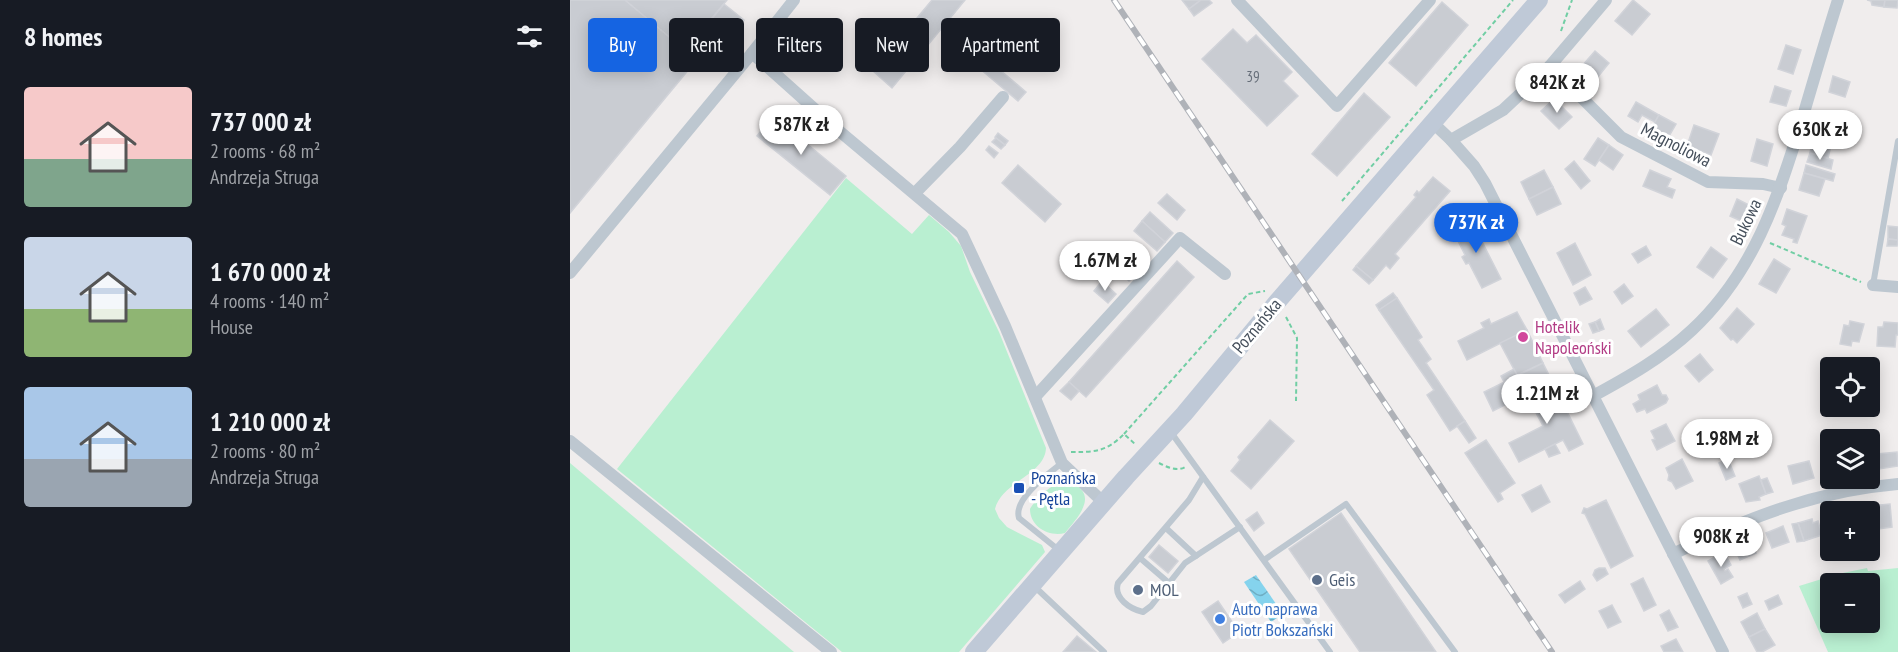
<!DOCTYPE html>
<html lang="en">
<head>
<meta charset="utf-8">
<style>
	body { margin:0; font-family:"PT Sans Narrow",sans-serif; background:#242831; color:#f1f3f6; height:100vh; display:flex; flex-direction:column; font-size:22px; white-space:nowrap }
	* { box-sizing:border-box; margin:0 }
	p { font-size:20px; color:#9ea1a6 }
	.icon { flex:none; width:33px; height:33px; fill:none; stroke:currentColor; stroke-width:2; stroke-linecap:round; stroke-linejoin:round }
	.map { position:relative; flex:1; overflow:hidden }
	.drawer { display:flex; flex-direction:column; background:#171b24; width:570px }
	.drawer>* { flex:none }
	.hud { position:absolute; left:18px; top:18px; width:570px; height:54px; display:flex; gap:12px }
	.controls { position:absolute; left:1250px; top:357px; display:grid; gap:12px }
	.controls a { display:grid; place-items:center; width:60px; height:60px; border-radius:6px; background:#171b24; box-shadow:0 3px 15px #0003; font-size:30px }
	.price { position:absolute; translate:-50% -51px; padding:0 14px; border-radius:21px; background:#fff; color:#222; font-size:20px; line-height:39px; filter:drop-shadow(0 2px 3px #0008) }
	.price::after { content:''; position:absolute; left:50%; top:36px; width:18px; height:14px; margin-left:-9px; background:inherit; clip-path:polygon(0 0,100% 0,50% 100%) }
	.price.selected { background:#1564e2; color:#fff }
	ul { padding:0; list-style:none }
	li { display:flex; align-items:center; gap:18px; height:150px; padding:0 24px }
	li span { display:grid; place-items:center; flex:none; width:168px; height:120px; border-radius:6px; color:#555 }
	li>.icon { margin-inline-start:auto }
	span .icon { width:72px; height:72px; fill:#fffc; stroke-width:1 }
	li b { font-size:26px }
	h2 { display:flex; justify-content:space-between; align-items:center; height:72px; padding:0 24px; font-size:26px }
	.tag { padding:0 21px; border-radius:6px; background:#171b24; box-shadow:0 3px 15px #0003; font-size:21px; line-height:54px }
	.tag.selected { background:#1564e2; color:#fff }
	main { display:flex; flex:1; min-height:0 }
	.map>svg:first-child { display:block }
	.grass { fill:#b9efd1; fill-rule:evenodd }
	.water { fill:url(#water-waves) }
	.building { fill:#c9ccd2; stroke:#d1d3d9; stroke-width:1.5 }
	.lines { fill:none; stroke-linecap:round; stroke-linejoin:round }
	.path { stroke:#71cea4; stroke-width:2; stroke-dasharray:4.5 3; stroke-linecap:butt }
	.service { stroke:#bdc7d0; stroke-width:6 }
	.minor { stroke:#bdc7d0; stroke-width:12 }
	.secondary { stroke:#bfc9d7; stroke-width:18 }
	.rail-casing { stroke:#afb2b8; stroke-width:6 }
	.rail { stroke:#fff; stroke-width:4; stroke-dasharray:11; stroke-linecap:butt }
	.hotel-dot { fill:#d1479c; stroke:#fff; stroke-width:2 }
	.transit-dot { fill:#1a4fb4; stroke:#fff; stroke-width:2 }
	.service-dot { fill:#5c6f8a; stroke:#fff; stroke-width:2 }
	.shop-dot { fill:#3f7fe0; stroke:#fff; stroke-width:2 }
	.labels { text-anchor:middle; stroke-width:6; stroke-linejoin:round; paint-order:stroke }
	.number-label { font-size:15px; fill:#666e79 }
	.street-label { font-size:18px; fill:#454f5b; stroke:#fff }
	.hotel-label { font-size:18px; fill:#b23c85; stroke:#fff; text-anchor:start }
	.transit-label { font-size:18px; fill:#164399; stroke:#fff; text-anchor:start }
	.service-label { font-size:18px; fill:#4e5e75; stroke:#fff; text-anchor:start }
	.shop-label { font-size:18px; fill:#366cbe; stroke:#fff; text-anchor:start }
</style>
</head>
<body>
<main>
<section class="drawer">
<h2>8 homes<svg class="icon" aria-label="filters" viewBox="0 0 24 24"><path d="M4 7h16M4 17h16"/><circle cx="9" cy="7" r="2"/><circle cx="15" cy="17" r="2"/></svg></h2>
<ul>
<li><span style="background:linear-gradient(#f6c9c9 60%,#7fa58c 0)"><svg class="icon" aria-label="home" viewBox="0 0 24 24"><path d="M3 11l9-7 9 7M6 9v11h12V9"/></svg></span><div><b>737 000 zł</b><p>2 rooms · 68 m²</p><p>Andrzeja Struga</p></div></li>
<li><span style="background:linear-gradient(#c9d6e8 60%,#8fb573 0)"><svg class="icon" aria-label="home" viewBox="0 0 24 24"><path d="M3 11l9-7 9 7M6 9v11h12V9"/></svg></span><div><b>1 670 000 zł</b><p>4 rooms · 140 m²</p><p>House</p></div></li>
<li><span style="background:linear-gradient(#a9c7e8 60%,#9aa5b1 0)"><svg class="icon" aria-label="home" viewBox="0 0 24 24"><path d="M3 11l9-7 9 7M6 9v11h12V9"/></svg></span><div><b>1 210 000 zł</b><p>2 rooms · 80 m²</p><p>Andrzeja Struga</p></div></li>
</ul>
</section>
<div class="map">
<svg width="1328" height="652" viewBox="0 0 1328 652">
	<defs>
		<pattern id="water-waves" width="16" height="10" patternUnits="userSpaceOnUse" patternTransform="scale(1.5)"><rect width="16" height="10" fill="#85d3ed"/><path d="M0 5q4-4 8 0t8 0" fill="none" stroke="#6faec3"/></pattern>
	</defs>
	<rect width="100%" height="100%" fill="#f0eded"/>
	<g class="grass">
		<path d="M276 178 342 234 359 215 379 232 391 246 400 272 429 332 476 448C475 475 431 482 425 509L429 518 437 527 472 545 475 552 389 652H272L47 469Z"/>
		<polygon points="0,463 224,652 0,652"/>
		<path d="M497 481C531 493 509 516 495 533 479 537 460 527 460 509 467 497 483 482 497 481Z"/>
		<path d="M1297 568 1298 571 1328 568V652H1258L1229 586 1268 574ZM1260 584H1299V622H1260Z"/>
	</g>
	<polygon class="water" points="686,575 713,614 701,622 674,582"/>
	<g class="building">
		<polygon points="0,0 55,0 115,50 123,42 134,51 0,213"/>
		<polygon points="55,0 157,0 115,50"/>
		<polygon points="362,0 395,0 353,51 333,35"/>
		<polygon points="612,0 631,0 619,9"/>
		<polygon points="631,0 639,0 642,3 624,16 619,9"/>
		<polygon points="1063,0 1080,14 1062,35 1045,21"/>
		<polygon points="1297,0 1315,0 1314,7 1302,5 1301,1"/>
		<polygon points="1315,0 1328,0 1327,8 1314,7"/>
		<polygon points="872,2 898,25 846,86 819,63"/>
		<polygon points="154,4 174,20 142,58 123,42"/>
		<polygon points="663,29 677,43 686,35 722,72 713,81 728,96 697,126 632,59"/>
		<polygon points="333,35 353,51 345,60 326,44"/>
		<polygon points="326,44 345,60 322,88 303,71"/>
		<polygon points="1216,45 1231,50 1223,74 1208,69"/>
		<polygon points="1025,51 1039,63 1027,78 1012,66"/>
		<polygon points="417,59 456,92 448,101 409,68"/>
		<polygon points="1012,66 1027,78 1019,87 1005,75"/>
		<polygon points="1263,76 1280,82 1275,97 1259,92"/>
		<polygon points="1205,86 1221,91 1216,106 1200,102"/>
		<polygon points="794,93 820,117 767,176 742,154"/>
		<polygon points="984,99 1002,117 989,129 971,111"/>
		<polygon points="1066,102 1089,115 1085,122 1072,115 1068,122 1058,116"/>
		<polygon points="1089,115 1106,124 1098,138 1081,129"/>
		<polygon points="203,116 276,176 260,195 187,136"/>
		<polygon points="1263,117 1276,121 1274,130 1260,126"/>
		<polygon points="1124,125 1149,134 1141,155 1117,146"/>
		<polygon points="428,133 438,141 435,145 425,137"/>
		<polygon points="1245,136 1262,141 1258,158 1240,153 1241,148 1238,147 1240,141 1243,142"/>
		<polygon points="426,138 435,145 431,149 422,142"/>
		<polygon points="1028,138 1039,145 1025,166 1014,159"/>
		<polygon points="1187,139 1203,144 1197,166 1181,161"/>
		<polygon points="1039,145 1053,155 1043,170 1029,160"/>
		<polygon points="419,146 428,153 424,158 416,150"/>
		<polygon points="1240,153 1263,160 1261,169 1237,162"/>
		<polygon points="1004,161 1020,181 1011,189 995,169"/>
		<polygon points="448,165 491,204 475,222 432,183"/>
		<polygon points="1236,165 1265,174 1263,181 1234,173"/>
		<polygon points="974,170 983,187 959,199 951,182"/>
		<polygon points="1080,170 1101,179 1097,187 1105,190 1102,198 1073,186"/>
		<polygon points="1234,173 1255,179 1249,196 1229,190"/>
		<polygon points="863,177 880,191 825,254 829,258 820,269 816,265 803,280 786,266 846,197 844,195 847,191 849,193"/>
		<polygon points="983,187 991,204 967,215 959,199"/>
		<polygon points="597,194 615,210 607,220 588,203"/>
		<polygon points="1167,199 1183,207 1176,223 1160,216"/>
		<polygon points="1217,209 1237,216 1227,243 1223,242 1224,239 1212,235 1216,226 1212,224"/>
		<polygon points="580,212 603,233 595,242 572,221"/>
		<polygon points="901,220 931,279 912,288 899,263 896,264 892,257 895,255 882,229"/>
		<polygon points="572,221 595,242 587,251 564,231"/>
		<polygon points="1318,226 1328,227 1328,240 1318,239"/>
		<polygon points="1318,239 1328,240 1327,246 1317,246"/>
		<polygon points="1005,243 1021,275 1003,285 987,253"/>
		<polygon points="1076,246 1081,255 1068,263 1062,254"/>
		<polygon points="557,247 576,263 568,272 549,256"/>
		<polygon points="1141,247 1157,259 1143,278 1127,267"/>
		<polygon points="545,252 568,272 559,281 537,261"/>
		<polygon points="1204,259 1220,269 1206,293 1189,284"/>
		<polygon points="607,261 624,277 516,397 499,382"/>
		<polygon points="786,266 803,280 799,284 783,270"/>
		<polygon points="532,281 546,294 538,303 524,291"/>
		<polygon points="1054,284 1063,296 1052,304 1044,292"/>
		<polygon points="1015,287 1022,299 1010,305 1004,293"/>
		<polygon points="823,293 827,298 809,310 806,305"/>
		<polygon points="827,298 852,337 848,340 861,359 856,363 895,421 880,431 857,395 864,390 809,310"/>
		<polygon points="1167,308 1184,324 1167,343 1163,339 1161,340 1150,328"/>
		<polygon points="1086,309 1099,325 1071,347 1058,331"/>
		<polygon points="947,312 957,330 897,360 888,341 914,328 911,323 919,319 921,324"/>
		<polygon points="1030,319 1034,329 1029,331 1025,322"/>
		<polygon points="1280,321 1294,324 1289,342 1282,341 1281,346 1270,344 1274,325 1279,326"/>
		<polygon points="1025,322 1029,331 1023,333 1019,324"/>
		<polygon points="1314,322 1328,323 1328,335 1326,335 1325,347 1307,346 1308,327 1313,327"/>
		<polygon points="957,330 973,363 947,375 930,343"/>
		<polygon points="1130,354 1143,370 1129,382 1115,366"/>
		<polygon points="973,363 982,381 923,411 914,392"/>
		<polygon points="944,369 947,375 934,382 931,376"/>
		<polygon points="982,381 1013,444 999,451 993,440 949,462 939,443 973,426 956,394"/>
		<polygon points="499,382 509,391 501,400 490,391"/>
		<polygon points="1087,385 1092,395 1096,395 1098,399 1096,403 1077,413 1075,409 1067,412 1063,404 1070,400 1068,395"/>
		<polygon points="700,420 724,441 681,489 661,471 670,460 668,457"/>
		<polygon points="895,421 906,438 899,443 887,426"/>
		<polygon points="1096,424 1105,441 1087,450 1082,440 1085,439 1081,431"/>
		<polygon points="1130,426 1137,436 1125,442 1120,431"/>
		<polygon points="1259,437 1260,451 1254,452 1252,438"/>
		<polygon points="916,440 945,483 930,493 933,499 928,502 895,453"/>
		<polygon points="985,444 990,453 979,457 975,449"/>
		<polygon points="1327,452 1328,466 1309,469 1307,454"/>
		<polygon points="1112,459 1123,481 1106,489 1102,482 1098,480 1099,475 1096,468"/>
		<polygon points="1158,459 1165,476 1156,480 1149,463"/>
		<polygon points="1239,461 1244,478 1223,484 1218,466"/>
		<polygon points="1189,476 1196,494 1189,497 1190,500 1176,502 1169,484"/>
		<polygon points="1197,478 1203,492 1196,494 1191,480"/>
		<polygon points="971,485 980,502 962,512 952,495"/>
		<polygon points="1036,500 1063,556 1041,568 1015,514 1012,513 1014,508 1017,509"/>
		<polygon points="1320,504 1322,527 1301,530 1299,506"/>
		<polygon points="687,512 694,523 684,531 676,520"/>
		<polygon points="771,513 866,652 790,652 719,549"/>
		<polygon points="1242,519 1243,523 1248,521 1252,535 1234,541 1228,523"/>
		<polygon points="1228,523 1234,541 1227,542 1222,524"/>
		<polygon points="1213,526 1219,542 1202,548 1196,533"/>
		<polygon points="1181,540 1186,553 1170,560 1164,547"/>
		<polygon points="589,545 608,561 598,573 579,557"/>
		<polygon points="1154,552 1161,565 1154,569 1155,571 1158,569 1163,577 1151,584 1138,561"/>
		<polygon points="1029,568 1035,568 1038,574 1027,581 1023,575 1025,570"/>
		<polygon points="1073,578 1086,605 1074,611 1061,584"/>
		<polygon points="1010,581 1015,589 995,603 989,595"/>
		<polygon points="1177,593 1182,604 1173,608 1168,597"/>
		<polygon points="1208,595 1212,604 1199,610 1195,601"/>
		<polygon points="648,601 669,632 653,643 632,612"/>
		<polygon points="1042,605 1051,622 1038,628 1029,611"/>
		<polygon points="1099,610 1108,627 1098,631 1090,615"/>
		<polygon points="1187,613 1195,629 1179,637 1171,622"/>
		<polygon points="1195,629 1205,645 1192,652 1187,652 1179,637"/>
		<polygon points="507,636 526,652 493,652"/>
		<polygon points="1106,639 1113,652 1094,652 1091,646"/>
	</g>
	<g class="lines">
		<g class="path">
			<polyline points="991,31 1002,0"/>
			<polyline points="772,201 943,0"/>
			<polyline points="1200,243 1291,282"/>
			<polyline points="716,317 727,338 726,401"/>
			<polyline points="554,434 678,294 695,291"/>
			<path d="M501 452C525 452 536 452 554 434L566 445"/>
			<path d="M589 463C597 467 607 472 615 467"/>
		</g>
		<g class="service">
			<polyline points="1303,285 1328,141"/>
			<polyline points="600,431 760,652"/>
			<path d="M633 477 619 500 548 583C543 598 560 609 573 612L581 606 615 563 670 527"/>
			<polyline points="596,528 626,556"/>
			<path d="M490 551 449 518C443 499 478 474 492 463"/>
			<polyline points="570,558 599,583"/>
			<polyline points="694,560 776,504 885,652"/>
			<polyline points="465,587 534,652"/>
		</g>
		<g class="minor">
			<polyline points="667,0 767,106 860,0"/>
			<polyline points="182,53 224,0"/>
			<polyline points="980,66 1051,137 1138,182 1193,184 1211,188"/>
			<polyline points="863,123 881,140 933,110 980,66 1036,0"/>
			<polyline points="881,140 904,166 915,183 1153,652"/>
			<polyline points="345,193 390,147 433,97"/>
			<polyline points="0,273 182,53 268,130 392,234 435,326 492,463 533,502"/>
			<polyline points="1303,285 1328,287"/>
			<path d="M1023 396C1058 377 1092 358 1122 330 1183 273 1207 201 1231 123 1243 82 1255 41 1268 0"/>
			<polyline points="465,397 610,238 655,274"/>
			<polyline points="0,441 261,652"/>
			<path d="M1103 554C1177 518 1245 491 1328 484"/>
		</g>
		<polyline class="secondary" points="404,652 556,477 614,414 707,302 969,0"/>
		<g class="rail-casing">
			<polyline id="rail" points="544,0 982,652"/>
		</g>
		<use href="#rail" class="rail"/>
	</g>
	<circle class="hotel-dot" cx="953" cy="337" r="6"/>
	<rect class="transit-dot" x="443" y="482" width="12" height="12" rx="3"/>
	<g class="service-dot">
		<circle cx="747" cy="580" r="6"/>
		<circle cx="568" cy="590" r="6"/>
	</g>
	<circle class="shop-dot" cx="650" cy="619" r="6"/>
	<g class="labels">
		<g class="number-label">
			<text x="683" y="82">39</text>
		</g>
		<g class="street-label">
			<text transform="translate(1106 145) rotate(27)" y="6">Magnoliowa</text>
			<text transform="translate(1176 222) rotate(-64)" y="6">Bukowa</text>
			<text transform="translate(687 326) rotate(-50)" y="6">Poznańska</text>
		</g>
		<g class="hotel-label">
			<text x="965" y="333">Hotelik<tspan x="965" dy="21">Napoleoński</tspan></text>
		</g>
		<g class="transit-label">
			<text x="461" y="484">Poznańska<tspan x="461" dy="21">- Pętla</tspan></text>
		</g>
		<g class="service-label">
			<text x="759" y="586">Geis</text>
			<text x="580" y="596">MOL</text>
		</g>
		<g class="shop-label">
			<text x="662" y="615">Auto naprawa<tspan x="662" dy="21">Piotr Bokszański</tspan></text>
		</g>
	</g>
</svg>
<div class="controls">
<a><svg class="icon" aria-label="locate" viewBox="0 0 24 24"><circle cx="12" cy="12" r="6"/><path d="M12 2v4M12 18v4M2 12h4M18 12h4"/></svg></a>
<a><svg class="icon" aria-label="layers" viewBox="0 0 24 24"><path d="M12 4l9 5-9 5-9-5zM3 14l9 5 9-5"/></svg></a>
<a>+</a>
<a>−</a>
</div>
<b class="price" style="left:987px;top:114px">842K zł</b>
<b class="price" style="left:231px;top:156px">587K zł</b>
<b class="price" style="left:1250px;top:161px">630K zł</b>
<b class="price selected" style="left:906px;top:254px">737K zł</b>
<b class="price" style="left:535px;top:292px">1.67M zł</b>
<b class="price" style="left:977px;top:425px">1.21M zł</b>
<b class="price" style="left:1157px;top:470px">1.98M zł</b>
<b class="price" style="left:1151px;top:568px">908K zł</b>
<div class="hud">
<a class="tag selected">Buy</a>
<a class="tag">Rent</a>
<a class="tag">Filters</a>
<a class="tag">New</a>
<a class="tag">Apartment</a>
</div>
</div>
</main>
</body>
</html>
